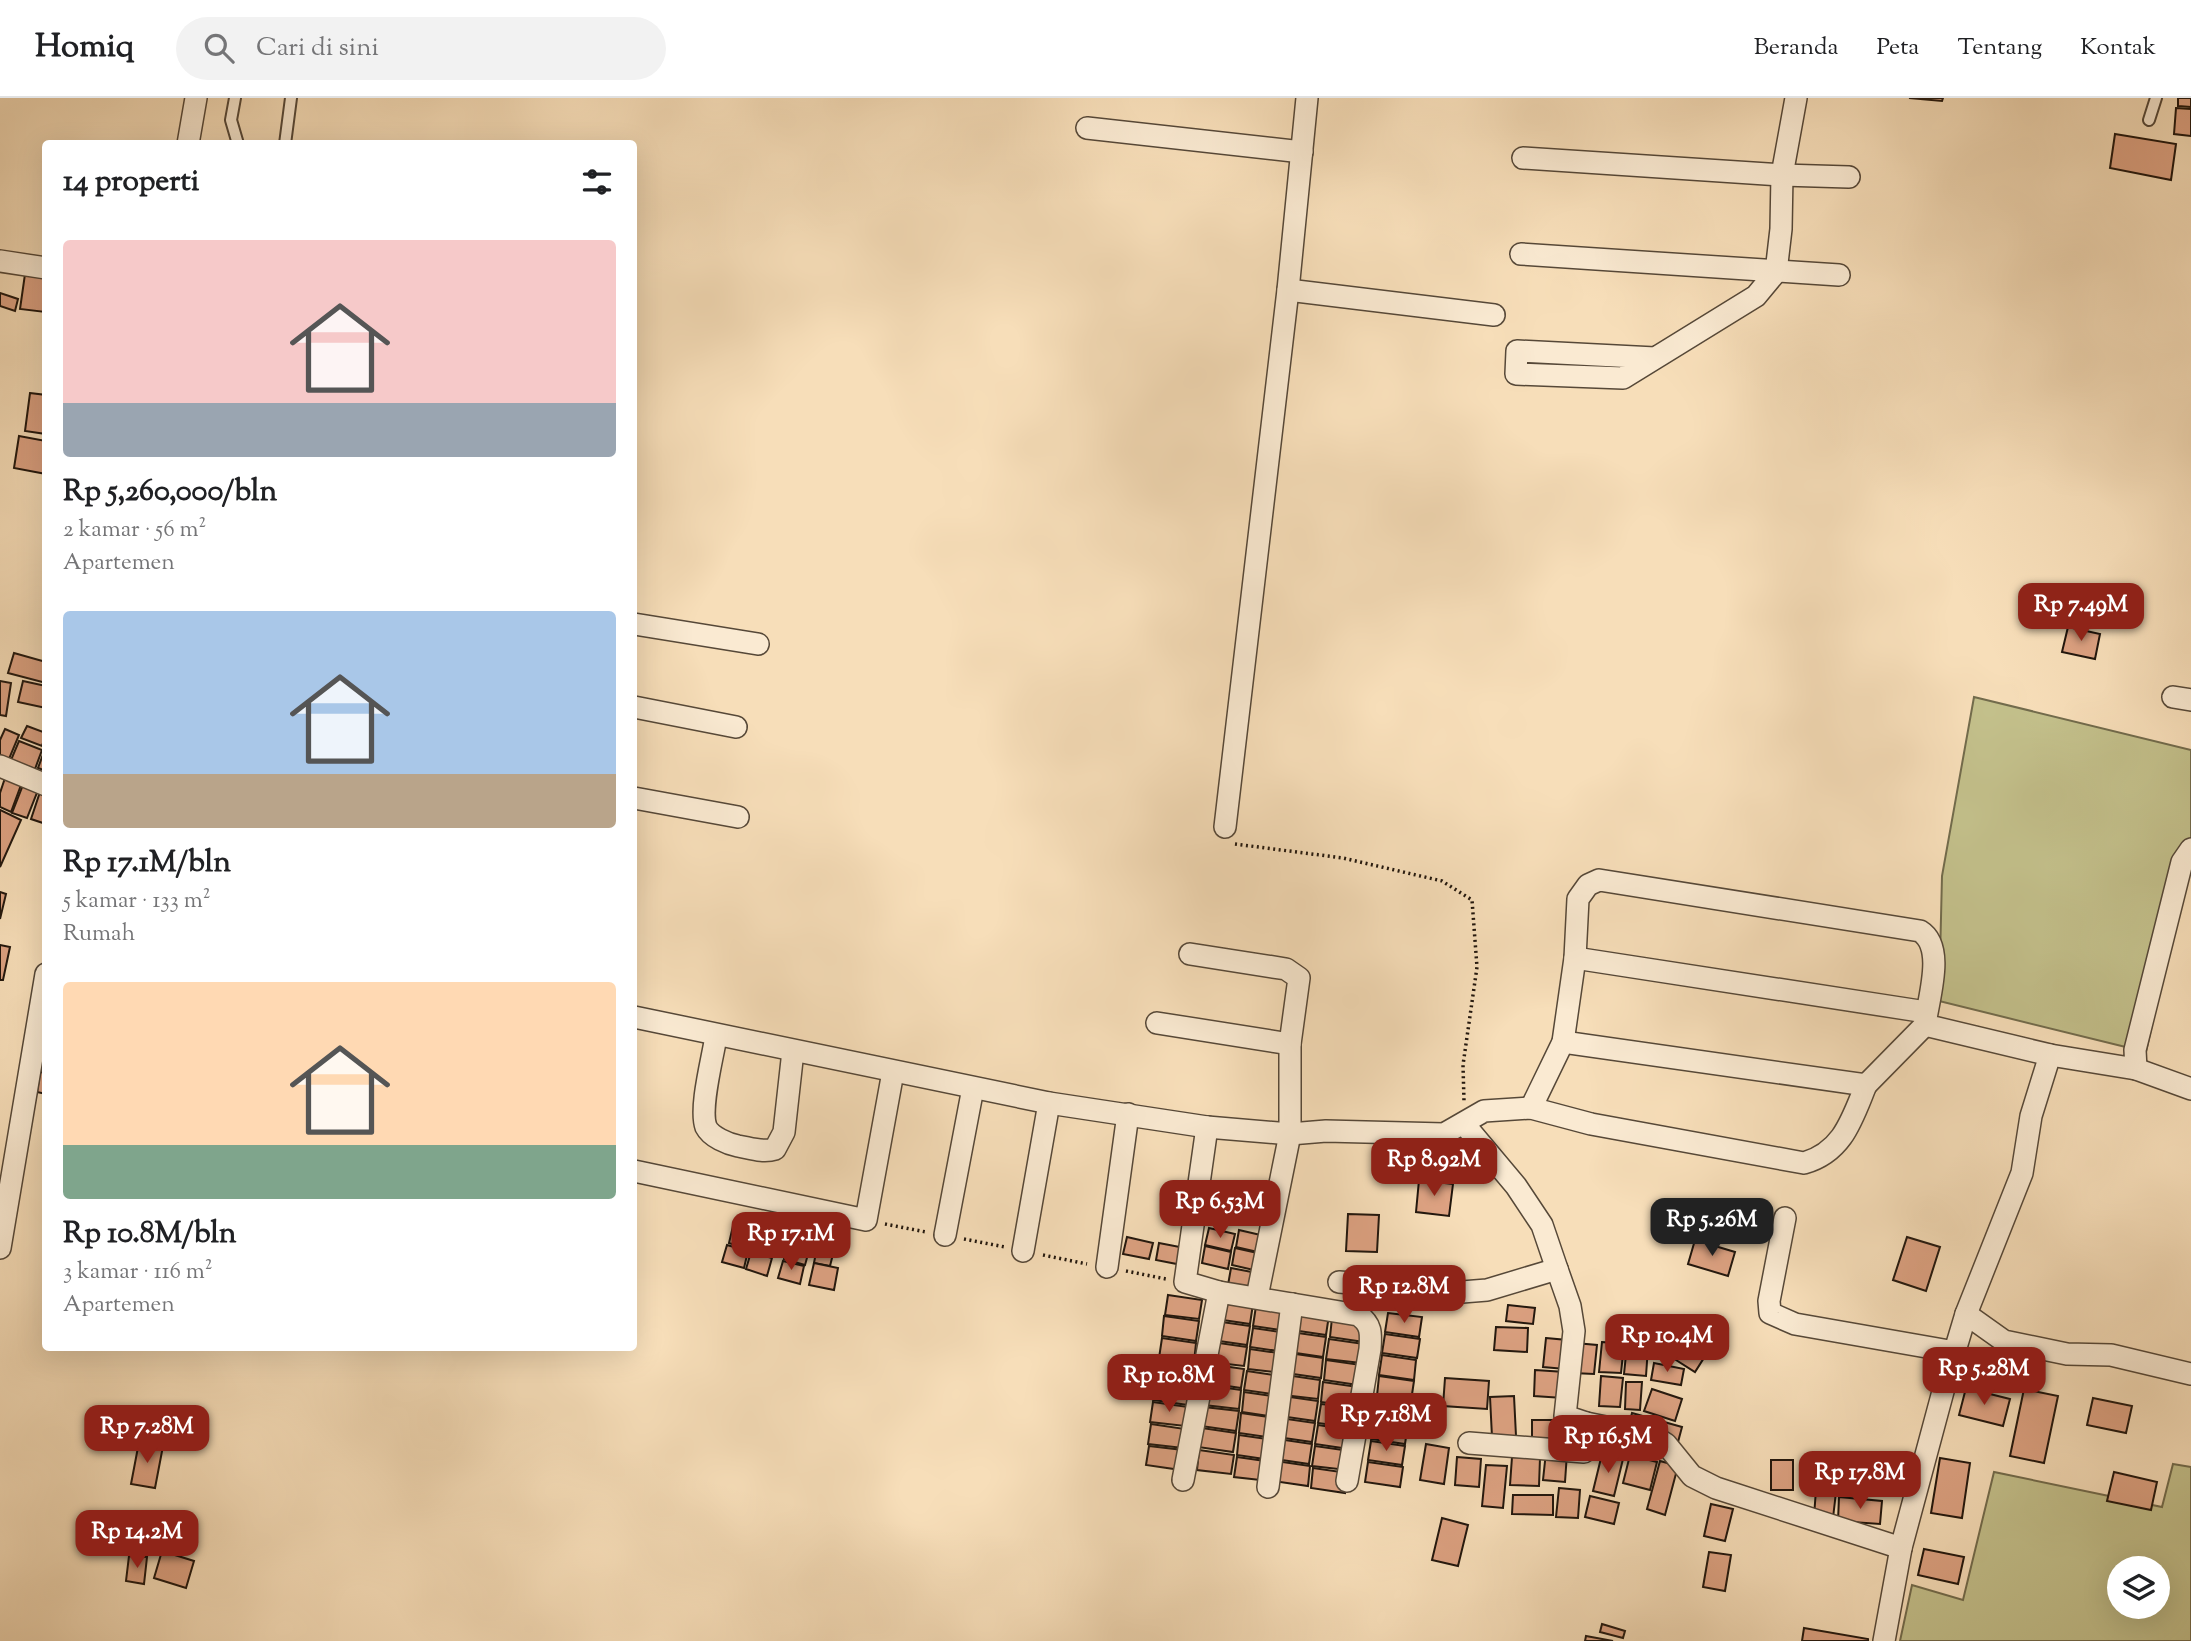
<!DOCTYPE html>
<html lang="id">
<head>
<meta charset="utf-8">
<style>
	body { margin:0; font-family:"Sorts Mill Goudy",serif; background:#f2f2f2; color:#202124; height:100vh; display:flex; flex-direction:column; font-size:26px; white-space:nowrap }
	* { box-sizing:border-box; margin:0 }
	p { font-size:23px; color:#757577 }
	.icon { flex:none; width:38px; height:38px; fill:none; stroke:currentColor; stroke-width:2; stroke-linecap:round; stroke-linejoin:round }
	.map { position:relative; flex:1; overflow:hidden }
	.side { position:absolute; left:42px; top:42px; width:595px; height:1211px; display:flex; flex-direction:column; background:#fff; border-radius:7px; box-shadow:0 7px 28px #0002 }
	.side>* { flex:none }
	.tools { position:absolute; left:2107px; top:1458px; display:grid; gap:14px }
	.tools a { display:grid; place-items:center; width:63px; height:63px; border-radius:50%; background:#fff; box-shadow:0 7px 28px #0002; font-size:35px }
	.price { position:absolute; translate:-50% -60px; padding:0 16px; border-radius:14px; background:#8f2418; color:#fff; font-size:23px; line-height:46px; filter:drop-shadow(0 2px 4px #0008) }
	.price::after { content:''; position:absolute; left:50%; top:42px; width:21px; height:16px; margin-left:-10px; background:inherit; clip-path:polygon(0 0,100% 0,50% 100%) }
	.price.on { background:#222; color:#fff }
	ul { padding:0; list-style:none }
	li { display:grid; align-content:center; gap:14px; height:371px; padding:0 21px }
	li span { display:grid; place-items:center; height:217px; border-radius:7px; color:#555 }
	li>.icon { margin-inline-start:auto }
	span .icon { width:126px; height:126px; fill:#fffc; stroke-width:1 }
	li b { font-size:30px }
	h2 { display:flex; justify-content:space-between; align-items:center; height:84px; padding:0 21px; font-size:30px }
	header { display:flex; align-items:center; gap:42px; box-sizing:border-box; height:98px; padding:0 35px; background:#fff; border-bottom:2px solid #e0e0e0 }
	header strong { font-size:33px }
	nav { display:flex; gap:38px; margin-inline-start:auto; font-size:24px }
	.search { width:490px; height:63px; background:#f2f2f2; display:flex; align-items:center; gap:18px; box-sizing:border-box; padding:0 24px; border-radius:38px; color:#757577; font-size:26px }
	.map>svg:first-child { display:block }
	.green { fill:#c3c08b; stroke:#726b4c; stroke-width:2; fill-rule:evenodd }
	.building { fill:#dda282; stroke:#21160d; stroke-width:2 }
	.lines { fill:none; stroke-linecap:round; stroke-linejoin:round }
	.service-casing { stroke:#564838; stroke-width:14 }
	.minor-casing { stroke:#564838; stroke-width:24 }
	.path { stroke:#21160d; stroke-width:3.5; stroke-dasharray:2 3.5; stroke-linecap:butt }
	.service { stroke:#faead2; stroke-width:10 }
	.minor { stroke:#faead2; stroke-width:21 }
</style>
</head>
<body>
<header>
<strong>Homiq</strong>
<div class="search"><svg class="icon" aria-label="search" viewBox="0 0 24 24"><circle cx="10" cy="10" r="6"/><path d="M15 15l6 6"/></svg>Cari di sini</div>
<nav><a>Beranda</a><a>Peta</a><a>Tentang</a><a>Kontak</a></nav>
</header>
<div class="map">
<svg width="2191" height="1543" viewBox="0 0 2191 1543">
	<rect width="100%" height="100%" fill="#f7deb9"/>
	<filter id="stains"><feTurbulence type="fractalNoise" baseFrequency=".00286" numOctaves="4"/><feColorMatrix values="0 0 0 0 .2 0 0 0 0 .09 0 0 0 0 .02 0 0 0 .5 -.17"/></filter>
	<radialGradient id="worn" r=".72"><stop offset=".6" stop-color="#630" stop-opacity="0"/><stop offset="1" stop-color="#630" stop-opacity=".3"/></radialGradient>
	<g class="green">
		<polygon points="1974,599 2191,652 2191,749 2146,954 1939,903 1942,778"/>
		<path d="M2173 1366 2191 1369V1543H1900L1912 1487 1963 1502 1994 1374 2162 1409ZM2119 1470H2158V1508H2119Z"/>
	</g>
	<g class="building">
		<polygon points="1909,0 1943,0 1942,3"/>
		<polygon points="2178,0 2191,0 2191,9 2178,8"/>
		<polygon points="2176,10 2191,11 2191,38 2174,36"/>
		<polygon points="2115,36 2176,46 2171,82 2110,70"/>
		<polygon points="25,176 46,178 45,214 20,211"/>
		<polygon points="0,195 18,201 15,213 0,208"/>
		<polygon points="30,295 46,297 46,336 25,333"/>
		<polygon points="19,338 46,343 46,376 14,370"/>
		<polygon points="2068,529 2100,536 2095,561 2062,554"/>
		<polygon points="14,555 46,564 46,585 8,575"/>
		<polygon points="0,583 11,585 6,618 0,617"/>
		<polygon points="23,583 46,588 46,610 18,604"/>
		<polygon points="27,628 46,635 42,648 21,640"/>
		<polygon points="5,631 19,637 9,661 0,657 0,642"/>
		<polygon points="19,643 42,652 35,671 11,662"/>
		<polygon points="45,651 46,651 46,673 38,670"/>
		<polygon points="5,680 21,687 11,714 0,709 0,695"/>
		<polygon points="23,687 38,692 27,720 12,715"/>
		<polygon points="40,694 46,696 46,726 31,721"/>
		<polygon points="0,712 21,722 0,769"/>
		<polygon points="0,794 6,796 0,821"/>
		<polygon points="0,847 10,849 3,882 0,882"/>
		<polygon points="40,974 46,975 46,996 37,994"/>
		<polygon points="1419,1082 1453,1086 1449,1118 1416,1114"/>
		<polygon points="1348,1116 1379,1117 1377,1154 1346,1153"/>
		<polygon points="733,1128 755,1134 749,1151 729,1145"/>
		<polygon points="1209,1130 1235,1136 1231,1153 1205,1147"/>
		<polygon points="1239,1132 1265,1138 1262,1155 1236,1149"/>
		<polygon points="757,1135 778,1141 773,1158 752,1153"/>
		<polygon points="1127,1139 1153,1145 1149,1161 1123,1156"/>
		<polygon points="1907,1139 1940,1149 1926,1193 1893,1182"/>
		<polygon points="1695,1142 1735,1154 1728,1178 1688,1166"/>
		<polygon points="789,1143 810,1149 805,1167 784,1161"/>
		<polygon points="1159,1145 1185,1150 1182,1167 1156,1162"/>
		<polygon points="727,1147 748,1153 744,1170 722,1164"/>
		<polygon points="1205,1148 1231,1154 1228,1171 1202,1165"/>
		<polygon points="817,1149 834,1152 830,1168 814,1165"/>
		<polygon points="1235,1150 1262,1156 1258,1173 1232,1167"/>
		<polygon points="751,1154 772,1160 767,1178 746,1171"/>
		<polygon points="783,1163 804,1168 800,1186 778,1180"/>
		<polygon points="814,1165 838,1170 834,1192 809,1187"/>
		<polygon points="1231,1170 1257,1175 1254,1192 1228,1187"/>
		<polygon points="1168,1197 1202,1202 1199,1221 1165,1217"/>
		<polygon points="1219,1202 1253,1206 1250,1226 1216,1221"/>
		<polygon points="1508,1207 1535,1210 1533,1226 1506,1223"/>
		<polygon points="1256,1208 1290,1213 1288,1233 1253,1228"/>
		<polygon points="1295,1213 1329,1217 1326,1237 1292,1232"/>
		<polygon points="1388,1215 1422,1219 1419,1239 1385,1234"/>
		<polygon points="1164,1218 1199,1223 1196,1243 1162,1238"/>
		<polygon points="1674,1218 1690,1228 1672,1255 1656,1244"/>
		<polygon points="1332,1220 1367,1225 1364,1244 1330,1239"/>
		<polygon points="1215,1223 1250,1228 1247,1247 1212,1242"/>
		<polygon points="1496,1229 1528,1230 1527,1254 1494,1252"/>
		<polygon points="1253,1230 1287,1235 1285,1254 1250,1249"/>
		<polygon points="1695,1232 1714,1244 1695,1274 1676,1262"/>
		<polygon points="1291,1234 1326,1239 1323,1259 1289,1254"/>
		<polygon points="1385,1236 1420,1241 1417,1260 1382,1255"/>
		<polygon points="1162,1240 1196,1245 1194,1264 1159,1260"/>
		<polygon points="1546,1240 1567,1242 1565,1271 1543,1269"/>
		<polygon points="1329,1241 1364,1246 1361,1265 1326,1261"/>
		<polygon points="1212,1244 1247,1249 1244,1268 1210,1264"/>
		<polygon points="1602,1244 1624,1246 1621,1275 1599,1274"/>
		<polygon points="1575,1245 1597,1247 1594,1276 1573,1275"/>
		<polygon points="1627,1247 1648,1249 1646,1278 1624,1276"/>
		<polygon points="1250,1251 1285,1256 1282,1275 1248,1271"/>
		<polygon points="1975,1253 2015,1265 2008,1288 1968,1276"/>
		<polygon points="1289,1255 1323,1260 1321,1280 1286,1275"/>
		<polygon points="1382,1257 1416,1262 1414,1282 1379,1277"/>
		<polygon points="1159,1262 1193,1266 1191,1286 1156,1281"/>
		<polygon points="1326,1262 1361,1267 1358,1287 1324,1282"/>
		<polygon points="1654,1265 1684,1271 1681,1287 1651,1282"/>
		<polygon points="1209,1266 1244,1271 1241,1290 1207,1285"/>
		<polygon points="1535,1272 1565,1274 1563,1300 1534,1298"/>
		<polygon points="1247,1273 1281,1278 1279,1297 1244,1292"/>
		<polygon points="1286,1277 1320,1282 1318,1301 1283,1297"/>
		<polygon points="1379,1278 1414,1283 1411,1303 1377,1298"/>
		<polygon points="1601,1278 1623,1280 1620,1309 1599,1308"/>
		<polygon points="1445,1280 1489,1283 1487,1311 1443,1308"/>
		<polygon points="1156,1283 1191,1288 1188,1307 1153,1302"/>
		<polygon points="1323,1284 1358,1289 1355,1309 1321,1304"/>
		<polygon points="1626,1284 1642,1284 1640,1312 1625,1311"/>
		<polygon points="1207,1287 1241,1292 1239,1311 1204,1307"/>
		<polygon points="1966,1290 2010,1301 2003,1328 1959,1317"/>
		<polygon points="1652,1291 1682,1301 1675,1323 1644,1313"/>
		<polygon points="2024,1291 2058,1298 2044,1365 2010,1358"/>
		<polygon points="1244,1294 1279,1299 1276,1319 1242,1314"/>
		<polygon points="1283,1298 1318,1303 1315,1323 1280,1318"/>
		<polygon points="1514,1298 1516,1338 1492,1339 1490,1299"/>
		<polygon points="1376,1300 1411,1305 1408,1325 1373,1320"/>
		<polygon points="2093,1300 2132,1308 2126,1335 2087,1327"/>
		<polygon points="1153,1304 1188,1309 1185,1328 1150,1324"/>
		<polygon points="1321,1306 1355,1310 1353,1330 1318,1325"/>
		<polygon points="1204,1309 1239,1313 1236,1333 1201,1328"/>
		<polygon points="1241,1315 1276,1320 1273,1340 1239,1335"/>
		<polygon points="1632,1315 1682,1329 1678,1344 1628,1330"/>
		<polygon points="1280,1320 1315,1325 1312,1344 1277,1339"/>
		<polygon points="1373,1322 1408,1326 1405,1346 1371,1341"/>
		<rect x="1532" y="1322" width="29" height="25"/>
		<polygon points="1151,1326 1185,1331 1183,1350 1148,1346"/>
		<polygon points="1318,1327 1352,1332 1349,1351 1315,1346"/>
		<polygon points="1202,1330 1236,1335 1233,1354 1198,1349"/>
		<polygon points="1239,1337 1274,1342 1271,1362 1237,1357"/>
		<polygon points="1278,1341 1312,1346 1309,1366 1275,1361"/>
		<polygon points="1371,1343 1405,1348 1402,1367 1368,1362"/>
		<polygon points="139,1344 163,1348 155,1390 131,1386"/>
		<polygon points="1426,1346 1449,1350 1444,1386 1420,1382"/>
		<polygon points="1149,1348 1183,1352 1181,1372 1146,1367"/>
		<polygon points="1315,1348 1350,1353 1347,1372 1312,1368"/>
		<polygon points="1199,1352 1234,1357 1231,1376 1197,1372"/>
		<polygon points="1546,1354 1567,1355 1565,1384 1543,1382"/>
		<polygon points="1602,1356 1623,1361 1614,1398 1593,1393"/>
		<polygon points="1630,1357 1657,1364 1650,1392 1623,1385"/>
		<polygon points="1237,1359 1272,1364 1269,1383 1234,1379"/>
		<polygon points="1457,1359 1481,1361 1479,1389 1455,1387"/>
		<polygon points="1512,1359 1540,1360 1539,1388 1510,1387"/>
		<polygon points="1940,1360 1970,1365 1962,1420 1931,1415"/>
		<rect x="1771" y="1362" width="22" height="30"/>
		<polygon points="1276,1363 1310,1368 1308,1388 1273,1383"/>
		<polygon points="1660,1363 1678,1368 1665,1417 1647,1411"/>
		<polygon points="1368,1364 1403,1369 1400,1389 1365,1384"/>
		<polygon points="1486,1367 1507,1368 1503,1410 1482,1408"/>
		<polygon points="1313,1370 1348,1375 1345,1395 1311,1390"/>
		<polygon points="2114,1374 2157,1384 2151,1412 2107,1403"/>
		<polygon points="1559,1390 1580,1392 1578,1420 1556,1419"/>
		<polygon points="1816,1392 1836,1394 1833,1420 1814,1418"/>
		<polygon points="1513,1397 1553,1397 1553,1417 1512,1416"/>
		<polygon points="1590,1398 1619,1405 1614,1426 1585,1419"/>
		<polygon points="1839,1399 1882,1403 1880,1426 1838,1423"/>
		<polygon points="1711,1406 1733,1411 1725,1443 1704,1438"/>
		<polygon points="1442,1420 1468,1427 1458,1468 1432,1462"/>
		<polygon points="1924,1451 1964,1459 1958,1486 1918,1477"/>
		<polygon points="162,1453 194,1463 186,1490 154,1480"/>
		<polygon points="1709,1454 1731,1457 1725,1493 1703,1489"/>
		<polygon points="129,1458 147,1459 144,1486 126,1483"/>
		<polygon points="1602,1526 1625,1533 1623,1540 1600,1534"/>
		<polygon points="1804,1530 1868,1541 1868,1543 1802,1543"/>
		<polygon points="1586,1538 1613,1543 1585,1543"/>
	</g>
	<g class="lines">
		<g class="service-casing">
			<g id="service">
				<polyline points="235,0 231,22 238,46"/>
				<polyline points="2149,22 2156,0"/>
				<polyline points="285,46 291,0"/>
			</g>
		</g>
		<g class="minor-casing">
			<g id="minor">
				<polyline points="1087,30 1302,54"/>
				<polyline points="188,46 196,0"/>
				<polyline points="1523,60 1782,77 1849,79"/>
				<polyline points="1521,156 1839,177"/>
				<polyline points="0,163 46,170"/>
				<polyline points="1288,192 1494,217"/>
				<polyline points="1655,260 1517,253 1516,276 1623,280 1756,198 1776,174 1781,131 1782,77 1796,0"/>
				<polyline points="634,526 758,546"/>
				<polyline points="2173,599 2191,602"/>
				<polyline points="634,609 736,629"/>
				<polyline points="0,668 46,687"/>
				<polyline points="634,700 738,719"/>
				<polyline points="1225,729 1288,192 1307,0"/>
				<polyline points="1190,856 1286,871 1299,880 1290,946 1290,1036 1257,1199"/>
				<polyline points="1575,860 1926,914"/>
				<path d="M634 919 1049 1005 1207 1029 1290 1036 1326 1033 1444 1036 1484 1013 1531 1010 1591 1026 1804 1065C1843 1054 1852 1021 1866 987"/>
				<polyline points="1157,925 1290,946"/>
				<path d="M716 938C713 959 699 1010 706 1029 711 1039 728 1046 738 1048 750 1050 763 1055 775 1051L784 1034 793 953"/>
				<polyline points="1563,944 1866,987 1925,927"/>
				<polyline points="2136,971 2191,991"/>
				<path d="M1531 1010 1563 944 1575 860 1578 801 1588 787 1599 782 1920 833C1946 849 1928 901 1925 927L2050 957"/>
				<polyline points="1464,1026 1516,1088 1542,1127 1557,1171 1570,1208 1574,1233 1565,1318 1586,1325 1584,1354 1469,1345"/>
				<path d="M1207 1029 1185 1184 1219 1194 1358 1217C1372 1226 1371 1236 1370 1251L1347 1383"/>
				<polyline points="634,1073 866,1122 893,974"/>
				<polyline points="1785,1120 1769,1203 1770,1215 1795,1226 1955,1254"/>
				<polyline points="945,1137 973,990"/>
				<polyline points="0,1150 46,876"/>
				<polyline points="1023,1153 1049,1005"/>
				<polyline points="1107,1169 1128,1016"/>
				<polyline points="1339,1184 1462,1194 1487,1192 1557,1171"/>
				<polyline points="1966,1216 2004,1243 2067,1256 2111,1257 2191,1276"/>
				<polyline points="1586,1325 1655,1339 1666,1346 1692,1378 1716,1390 1901,1450"/>
				<polyline points="1183,1382 1219,1194"/>
				<polyline points="1268,1389 1292,1206"/>
				<polyline points="1884,1543 1901,1450 1945,1286 1966,1216 2022,1075 2031,1018 2050,957 2136,971 2135,952 2182,764 2191,751"/>
			</g>
		</g>
		<g class="path">
			<polyline points="1235,746 1343,760 1442,783 1472,802 1477,869 1463,967 1464,1003"/>
			<polyline points="885,1126 926,1134"/>
			<polyline points="964,1141 1005,1149"/>
			<polyline points="1043,1157 1087,1166"/>
			<polyline points="1126,1173 1166,1181"/>
		</g>
		<use href="#service" class="service"/>
		<use href="#minor" class="minor"/>
	</g>
	<rect width="100%" height="100%" filter="url(#stains)"/>
	<rect width="100%" height="100%" fill="url(#worn)"/>
</svg>
<div class="tools">
<a><svg class="icon" aria-label="layers" viewBox="0 0 24 24"><path d="M12 4l9 5-9 5-9-5zM3 14l9 5 9-5"/></svg></a>
</div>
<b class="price" style="left:2081px;top:545px">Rp 7.49M</b>
<b class="price" style="left:1434px;top:1100px">Rp 8.92M</b>
<b class="price" style="left:1220px;top:1142px">Rp 6.53M</b>
<b class="price on" style="left:1712px;top:1160px">Rp 5.26M</b>
<b class="price" style="left:791px;top:1174px">Rp 17.1M</b>
<b class="price" style="left:1404px;top:1227px">Rp 12.8M</b>
<b class="price" style="left:1667px;top:1276px">Rp 10.4M</b>
<b class="price" style="left:1984px;top:1309px">Rp 5.28M</b>
<b class="price" style="left:1169px;top:1316px">Rp 10.8M</b>
<b class="price" style="left:1386px;top:1355px">Rp 7.18M</b>
<b class="price" style="left:147px;top:1367px">Rp 7.28M</b>
<b class="price" style="left:1608px;top:1377px">Rp 16.5M</b>
<b class="price" style="left:1860px;top:1413px">Rp 17.8M</b>
<b class="price" style="left:137px;top:1472px">Rp 14.2M</b>
<section class="side">
<h2>14 properti<svg class="icon" aria-label="filters" viewBox="0 0 24 24"><path d="M4 7h16M4 17h16"/><circle cx="9" cy="7" r="2"/><circle cx="15" cy="17" r="2"/></svg></h2>
<ul>
<li><span style="background:linear-gradient(#f6c9c9 75%,#9aa5b1 0)"><svg class="icon" aria-label="home" viewBox="0 0 24 24"><path d="M3 11l9-7 9 7M6 9v11h12V9"/></svg></span><div><b>Rp 5,260,000/bln</b><p>2 kamar · 56 m²</p><p>Apartemen</p></div></li>
<li><span style="background:linear-gradient(#a9c7e8 75%,#b9a48a 0)"><svg class="icon" aria-label="home" viewBox="0 0 24 24"><path d="M3 11l9-7 9 7M6 9v11h12V9"/></svg></span><div><b>Rp 17.1M/bln</b><p>5 kamar · 133 m²</p><p>Rumah</p></div></li>
<li><span style="background:linear-gradient(#ffd9b3 75%,#7fa58c 0)"><svg class="icon" aria-label="home" viewBox="0 0 24 24"><path d="M3 11l9-7 9 7M6 9v11h12V9"/></svg></span><div><b>Rp 10.8M/bln</b><p>3 kamar · 116 m²</p><p>Apartemen</p></div></li>
</ul>
</section>
</div>
</body>
</html>
